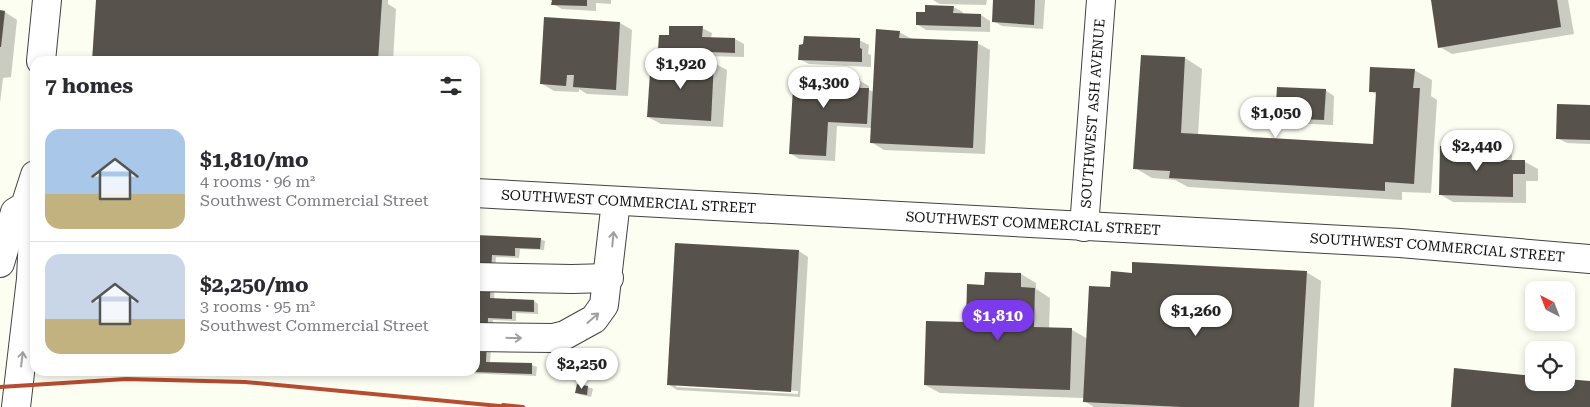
<!DOCTYPE html>
<html lang="en">
<head>
<meta charset="utf-8">
<style>
	body { margin:0; font-family:"Roboto Serif",serif; background:#f7f7f7; color:#2b2b33; height:100vh; display:flex; flex-direction:column; font-size:19px; white-space:nowrap }
	* { box-sizing:border-box; margin:0 }
	p { font-size:16px; color:#7c7c81 }
	.icon { flex:none; width:28px; height:28px; fill:none; stroke:currentColor; stroke-width:2; stroke-linecap:round; stroke-linejoin:round }
	.map { position:relative; flex:1; overflow:hidden }
	.side { position:absolute; left:30px; top:56px; width:450px; height:320px; display:flex; flex-direction:column; background:#fff; border-radius:15px; box-shadow:0 2px 8px #0003 }
	.side>* { flex:none }
	.needle { width:32px; rotate:318deg }
	.controls { position:absolute; left:1525px; top:281px; display:grid; gap:10px }
	.controls a { display:grid; place-items:center; width:50px; height:50px; border-radius:10px; background:#fff; box-shadow:0 2px 8px #0003; font-size:25px }
	.price { position:absolute; translate:-50% -42px; padding:0 11px; border-radius:18px; background:#fff; color:#222; font-size:16px; line-height:32px; filter:drop-shadow(0 1px 2px #0008) }
	.price::after { content:''; position:absolute; left:50%; top:30px; width:15px; height:11px; margin-left:-8px; background:inherit; clip-path:polygon(0 0,100% 0,50% 100%) }
	.price.current { background:#7c3aed; color:#fff }
	ul { padding:0; list-style:none }
	li { display:flex; align-items:center; gap:15px; height:125px; padding:0 15px }
	li+li { border-top:1px solid #e1e1e2 }
	li span { display:grid; place-items:center; flex:none; width:140px; height:100px; border-radius:15px; color:#555 }
	li>.icon { margin-inline-start:auto }
	span .icon { width:60px; height:60px; fill:#fffc; stroke-width:1 }
	li b { font-size:21px }
	h2 { display:flex; justify-content:space-between; align-items:center; height:60px; padding:0 15px; font-size:21px }
	.map>svg:first-child { display:block }
	.shadow { fill:#0003; fill-rule:evenodd }
	.building { fill:#57534c }
	.lines { fill:none; stroke-linecap:round; stroke-linejoin:round }
	.minor-casing { stroke:#424242; stroke-width:30 }
	.minor { stroke:#fff; stroke-width:28 }
	.rail { stroke:#b64d30; stroke-width:4 }
	.oneway { stroke:#9f9f9f }
	.labels { text-anchor:middle; stroke-width:5; stroke-linejoin:round; paint-order:stroke }
	.street-label { font-size:14px; fill:#0f0f0f; stroke:#fff }
</style>
</head>
<body>
<div class="map">
<svg width="1590" height="407" viewBox="0 0 1590 407">
	<rect width="100%" height="100%" fill="#fdfef2"/>
	<g class="shadow">
		<polygon points="97,0 388,0 388,4 396,9 393,61 93,61"/>
		<polygon points="549,0 611,0 611,4 596,3 596,11 562,9 553,4 553,1"/>
		<polygon points="933,0 987,0 986,5 940,4"/>
		<polygon points="995,0 1045,0 1043,29 1002,26 993,21"/>
		<polygon points="1432,0 1568,0 1574,34 1452,54 1440,47"/>
		<polygon points="953,7 963,12 962,15 981,15 990,21 990,32 926,30 917,24 927,14"/>
		<polygon points="0,12 5,12 17,20 11,77 3,78 0,103"/>
		<polygon points="620,23 632,30 628,96 587,94 579,89 579,92 554,91 541,83"/>
		<polygon points="702,28 712,33 711,38 735,39 744,44 744,57 668,55 659,50 670,36"/>
		<polygon points="899,32 912,39 977,43 990,50 985,154 884,150 871,142 872,128 837,126 835,161 799,159 790,153 853,77 869,86 869,90 874,92"/>
		<polygon points="859,40 869,45 868,54 871,55 871,67 809,64 799,59"/>
		<polygon points="1185,58 1202,69 1198,135 1374,146 1377,95 1370,91 1414,70 1432,80 1431,96 1437,100 1431,193 1402,192 1402,200 1188,187 1175,180 1152,178 1135,168"/>
		<polygon points="652,59 714,63 727,70 723,127 661,124 648,117"/>
		<polygon points="1325,90 1334,96 1333,125 1286,123 1277,118"/>
		<polygon points="1590,106 1590,144 1567,143 1557,138"/>
		<polygon points="1499,148 1512,155 1512,161 1525,162 1538,169 1538,181 1526,181 1526,203 1453,202 1441,195"/>
		<polygon points="475,236 540,239 545,241 544,250 520,249 519,258 496,257 494,300 534,301 538,304 538,314 516,313 516,321 493,320 490,363 532,365 537,367 536,376 419,371 475,371"/>
		<path d="M676 245 799 251 808 257 800 397 677 390 668 384ZM676 384 798 391V394L676 387Z"/>
		<polygon points="1306,272 1321,281 1314,407 1094,407 1084,401 1084,398 940,393 925,385 967,323 985,286 986,273 1021,274 1036,283 1036,289 1050,298 1049,329 1072,330 1088,339 1111,288 1133,274"/>
		<polygon points="578,385 588,387 593,389 591,397 581,395 577,393"/>
	</g>
	<g class="building">
		<polygon points="96,0 382,0 378,61 92,61"/>
		<polygon points="552,0 587,0 587,6 551,5"/>
		<polygon points="993,0 1035,0 1034,25 992,22"/>
		<polygon points="1431,0 1557,0 1561,27 1438,48"/>
		<polygon points="925,5 954,6 953,13 981,14 981,27 916,25 916,12 925,12"/>
		<polygon points="0,10 5,11 1,47 0,47"/>
		<polygon points="544,17 620,22 616,90 573,87 574,75 567,75 566,86 540,84"/>
		<polygon points="669,26 703,26 702,37 735,38 735,53 658,50 659,35 669,35"/>
		<polygon points="876,29 900,31 899,38 978,41 973,148 870,143"/>
		<polygon points="804,36 860,38 860,48 862,49 862,62 798,60 799,45 803,44"/>
		<polygon points="1141,55 1185,57 1181,133 1373,144 1376,92 1369,92 1370,67 1415,69 1413,88 1420,88 1414,184 1385,182 1385,191 1169,178 1170,171 1133,169"/>
		<polygon points="651,58 714,62 711,121 647,117"/>
		<polygon points="794,72 854,75 853,79 860,79 860,88 869,88 867,124 828,122 826,156 789,154"/>
		<polygon points="1277,87 1326,89 1324,120 1275,118"/>
		<polygon points="1557,104 1590,105 1590,140 1556,139"/>
		<polygon points="1440,146 1499,147 1499,160 1525,160 1525,174 1513,174 1513,197 1439,195"/>
		<polygon points="475,235 541,238 540,249 515,248 515,256 492,255 490,298 534,300 534,312 512,311 512,319 488,318 486,362 532,363 532,374 475,372"/>
		<polygon points="675,243 799,250 791,392 667,385"/>
		<polygon points="1132,262 1307,271 1299,407 1182,407 1083,402 1089,286 1110,287 1111,271 1132,273"/>
		<polygon points="985,272 1021,273 1021,287 1035,288 1034,327 1072,328 1070,390 924,385 926,321 966,322 967,284 984,285"/>
		<polygon points="1454,368 1534,376 1534,382 1566,382 1566,379 1590,381 1590,407 1451,407"/>
		<polygon points="577,384 588,386 587,395 575,393"/>
	</g>
	<g class="lines">
		<g class="minor-casing">
			<g id="minor">
				<polyline points="41,61 47,0"/>
				<path id="s1" d="M475 193 1400 243 1590 259"/>
				<path id="s2" d="M1084 227 1101 0"/>
				<polyline points="0,263 15,212 25,206 35,175"/>
				<polyline points="475,277 572,279 609,278"/>
				<polyline points="475,337 553,338 565,335 594,319 604,305 616,201"/>
				<polyline points="16,407 31,279 34,212 25,206"/>
			</g>
		</g>
		<use href="#minor" class="minor"/>
		<g class="rail">
			<polyline points="0,387 126,379 245,382 510,407"/>
			<polyline points="503,405 523,407"/>
		</g>
	</g>
	<defs><path id="oneway-shaft" d="M-6 0H5M1.5-3L5.5 0L1.5 3" fill="none" stroke-width="1.6" stroke-linecap="round" stroke-linejoin="round" transform="scale(1.25)"/></defs>
	<g class="oneway">
		<use href="#oneway-shaft" transform="translate(613 239) rotate(-84)"/>
		<use href="#oneway-shaft" transform="translate(593 318) rotate(-41)"/>
		<use href="#oneway-shaft" transform="translate(514 338) rotate(1)"/>
		<use href="#oneway-shaft" transform="translate(22 359) rotate(-83)"/>
	</g>
	<g class="labels">
		<g class="street-label">
			<text dy="5" stroke="none"><textPath href="#s2" startOffset="114">SOUTHWEST ASH AVENUE</textPath></text>
			<text dy="5" stroke="none"><textPath href="#s1" startOffset="154">SOUTHWEST COMMERCIAL STREET</textPath></text>
			<text dy="5" stroke="none"><textPath href="#s1" startOffset="559">SOUTHWEST COMMERCIAL STREET</textPath></text>
			<text dy="5" stroke="none"><textPath href="#s1" startOffset="964">SOUTHWEST COMMERCIAL STREET</textPath></text>
		</g>
	</g>
</svg>
<div class="controls">
<a><svg class="needle" viewBox="-14 -14 28 28"><path d="M0-13l5 13h-10z" fill="#e53935"/><path d="M0 13l5-13h-10z" fill="#7c7c81"/></svg></a>
<a><svg class="icon" aria-label="locate" viewBox="0 0 24 24"><circle cx="12" cy="12" r="6"/><path d="M12 2v4M12 18v4M2 12h4M18 12h4"/></svg></a>
</div>
<b class="price" style="left:681px;top:90px">$1,920</b>
<b class="price" style="left:824px;top:109px">$4,300</b>
<b class="price" style="left:1276px;top:139px">$1,050</b>
<b class="price" style="left:1477px;top:172px">$2,440</b>
<b class="price" style="left:1196px;top:337px">$1,260</b>
<b class="price current" style="left:998px;top:342px">$1,810</b>
<b class="price" style="left:582px;top:390px">$2,250</b>
<section class="side">
<h2>7 homes<svg class="icon" aria-label="filters" viewBox="0 0 24 24"><path d="M4 7h16M4 17h16"/><circle cx="9" cy="7" r="2"/><circle cx="15" cy="17" r="2"/></svg></h2>
<ul>
<li><span style="background:linear-gradient(#a9c7e8 65%,#c2b280 0)"><svg class="icon" aria-label="home" viewBox="0 0 24 24"><path d="M3 11l9-7 9 7M6 9v11h12V9"/></svg></span><div><b>$1,810/mo</b><p>4 rooms · 96 m²</p><p>Southwest Commercial Street</p></div></li>
<li><span style="background:linear-gradient(#c9d6e8 65%,#c2b280 0)"><svg class="icon" aria-label="home" viewBox="0 0 24 24"><path d="M3 11l9-7 9 7M6 9v11h12V9"/></svg></span><div><b>$2,250/mo</b><p>3 rooms · 95 m²</p><p>Southwest Commercial Street</p></div></li>
</ul>
</section>
</div>
</body>
</html>
